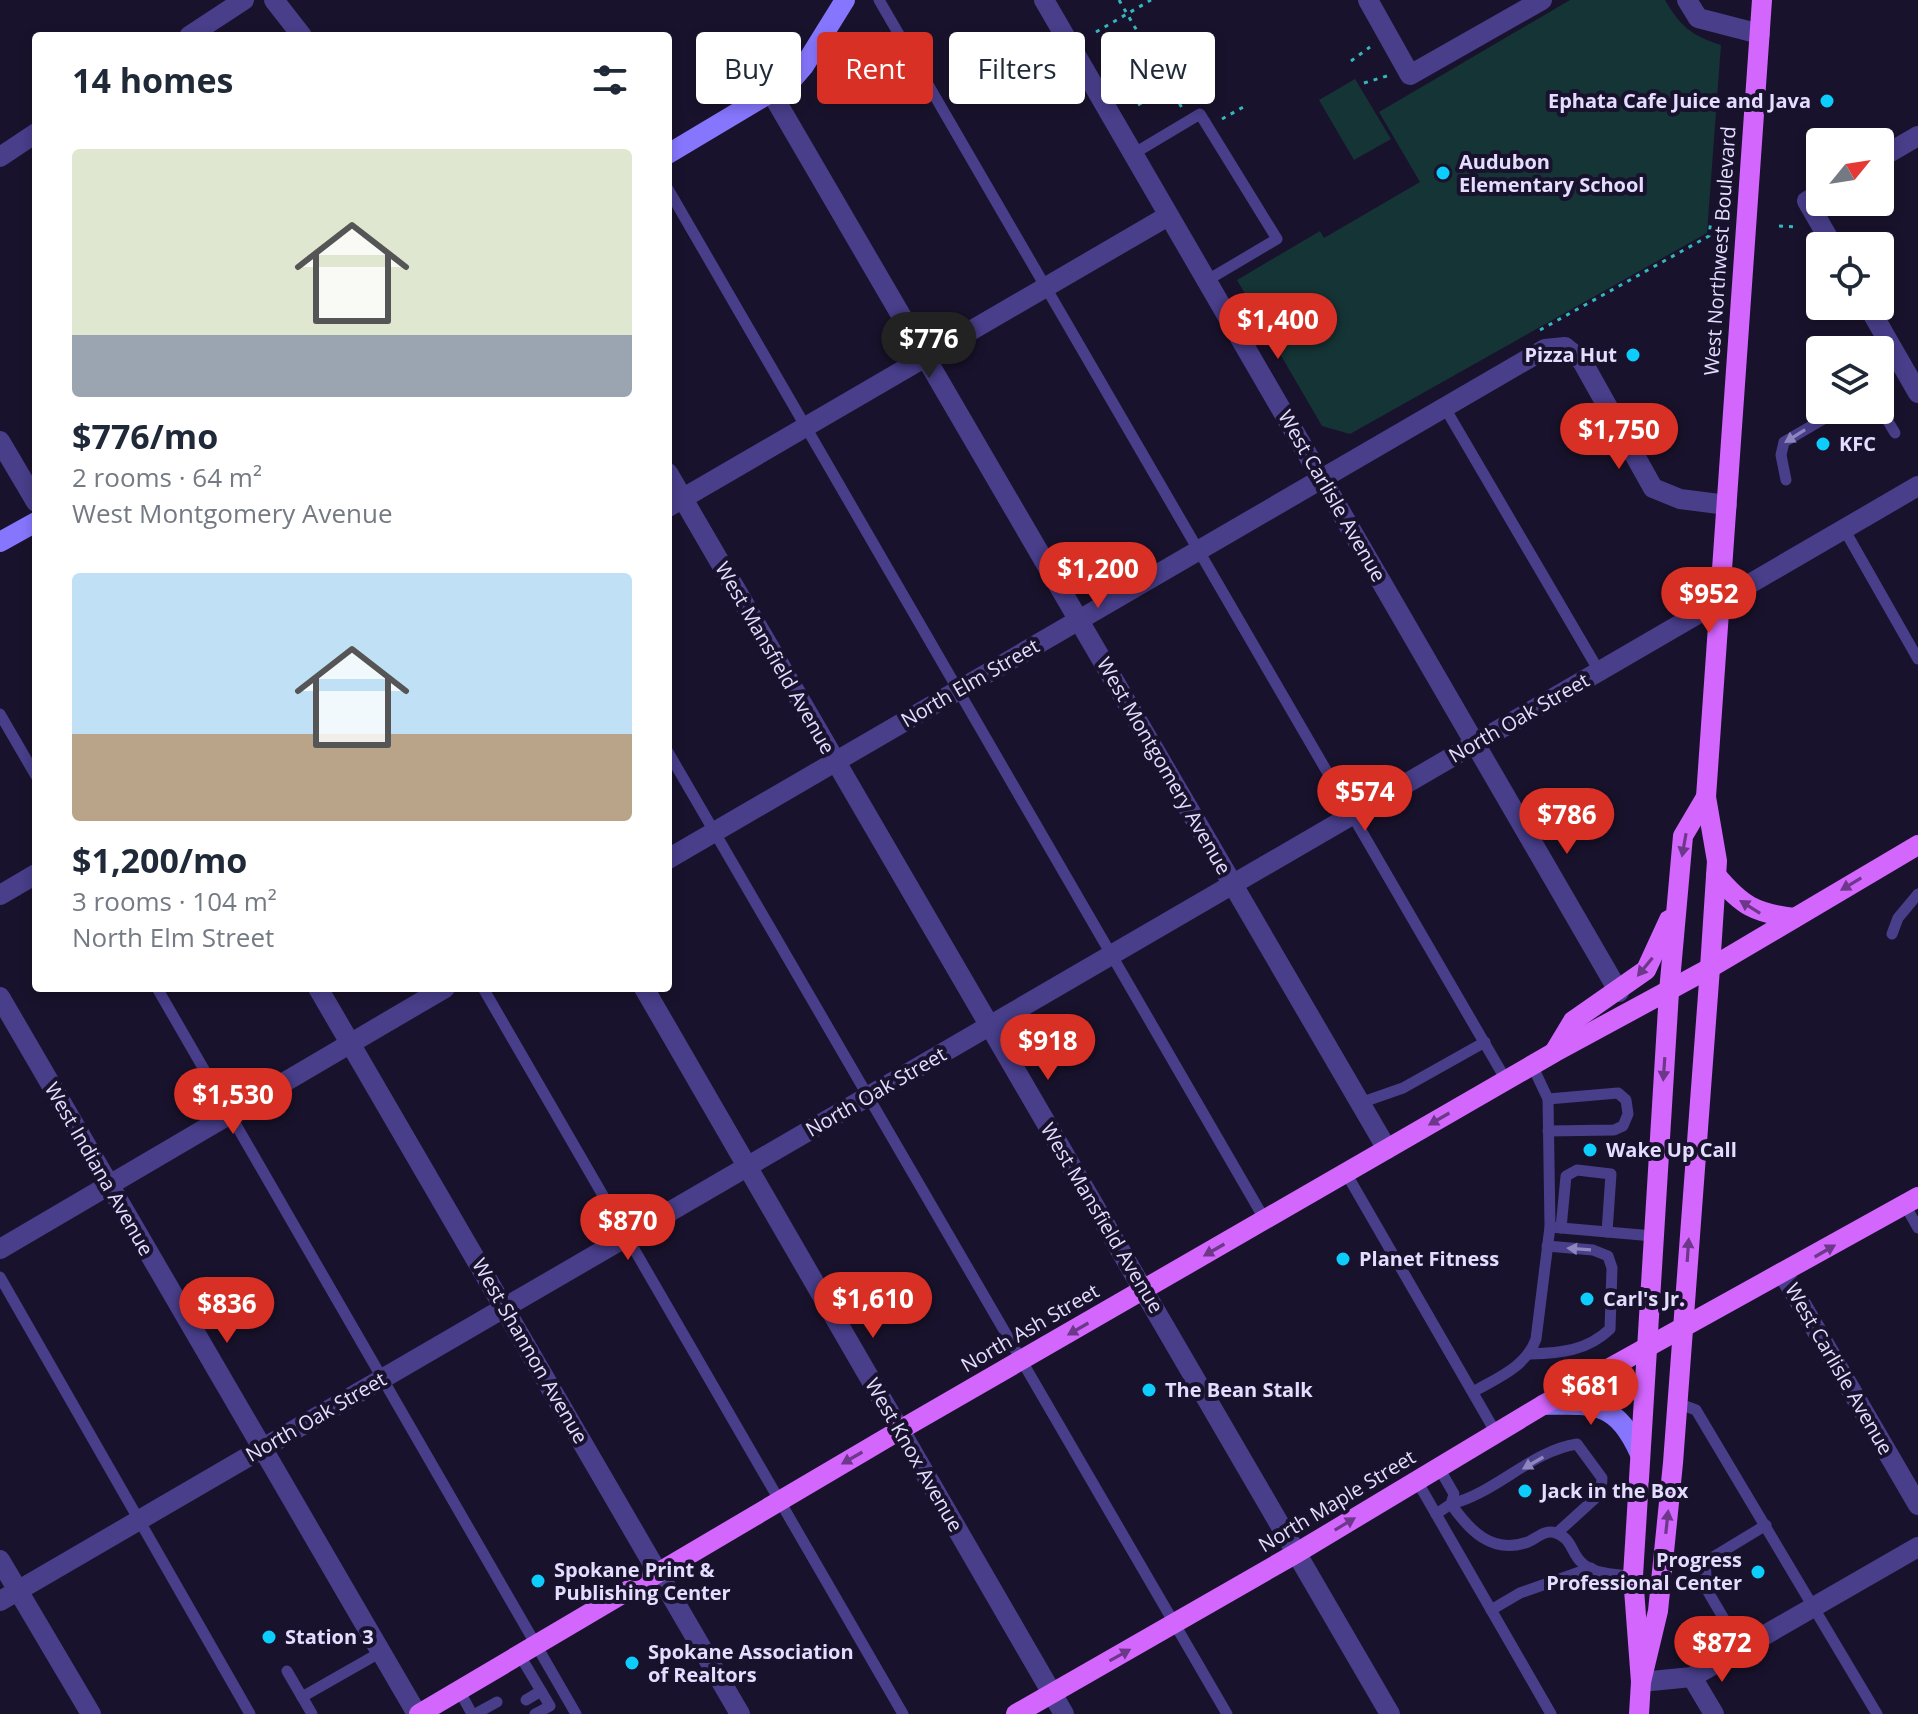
<!DOCTYPE html>
<html lang="en">
<head>
<meta charset="utf-8">
<style>
	body { margin:0; font-family:"Open Sans",sans-serif; background:#f6f6f7; color:#1f2937; height:100vh; display:flex; flex-direction:column; font-size:30px; white-space:nowrap }
	* { box-sizing:border-box; margin:0 }
	p { font-size:26px; color:#747a83 }
	.icon { flex:none; width:44px; height:44px; fill:none; stroke:currentColor; stroke-width:2; stroke-linecap:round; stroke-linejoin:round }
	.map { position:relative; flex:1; overflow:hidden }
	.panel { position:absolute; left:32px; top:32px; width:640px; height:960px; display:flex; flex-direction:column; background:#fff; border-radius:8px; box-shadow:0 4px 12px #0003 }
	.panel>* { flex:none }
	.banner { position:absolute; left:696px; top:32px; width:760px; height:72px; display:flex; gap:16px }
	.needle { width:52px; rotate:60deg }
	.controls { position:absolute; left:1806px; top:128px; display:grid; gap:16px }
	.controls a { display:grid; place-items:center; width:88px; height:88px; border-radius:8px; background:#fff; box-shadow:0 4px 12px #0003; font-size:40px }
	.price { position:absolute; translate:-50% -68px; padding:0 18px; border-radius:28px; background:#d93025; color:#fff; font-size:26px; line-height:52px; filter:drop-shadow(0 2px 4px #0008) }
	.price::after { content:''; position:absolute; left:50%; top:48px; width:24px; height:18px; margin-left:-12px; background:inherit; clip-path:polygon(0 0,100% 0,50% 100%) }
	.price.active { background:#222; color:#fff }
	ul { padding:0; list-style:none }
	li { display:grid; align-content:center; gap:16px; height:424px; padding:0 40px }
	li span { display:grid; place-items:center; height:248px; border-radius:8px; color:#555 }
	li>.icon { margin-inline-start:auto }
	span .icon { width:144px; height:144px; fill:#fffc; stroke-width:1 }
	li b { font-size:34px }
	h2 { display:flex; justify-content:space-between; align-items:center; height:96px; padding:0 40px; font-size:34px }
	.tag { padding:0 28px; border-radius:8px; background:#fff; box-shadow:0 4px 12px #0003; font-size:28px; line-height:72px }
	.tag.active { background:#d93025; color:#fff }
	.map>svg:first-child { display:block }
	.green { fill:#153436 }
	.lines { fill:none; stroke-linecap:round; stroke-linejoin:round }
	.path { stroke:#33b8bd; stroke-width:3; stroke-dasharray:4 6; stroke-linecap:butt }
	.lane { stroke:#483e8a; stroke-width:11 }
	.street { stroke:#483e8a; stroke-width:20 }
	.secondary { stroke:#8676fd; stroke-width:20 }
	.primary { stroke:#d366fd; stroke-width:20 }
	.oneway { fill:#8e86bf }
	.oneway2 { fill:#6d388a }
	.poi-dot { fill:#0ccdfc; stroke:#19122c; stroke-width:3 }
	.labels { text-anchor:middle; stroke-width:8; stroke-linejoin:round; paint-order:stroke }
	.poi-label { font-size:20px; font-weight:bold; fill:#e4ddff; stroke:#19122c; text-anchor:start }
	.street-label { font-size:20px; fill:#e4ddff; stroke:#19122c }
</style>
</head>
<body>
<div class="map">
<svg width="1918" height="1714" viewBox="0 0 1918 1714">
	<rect width="100%" height="100%" fill="#19122c"/>
	<g class="green">
		<path d="M1570 0H1665C1680 26 1692 36 1721 45L1707 233 1350 434 1322 426 1237 280 1320 231 1324 238 1420 182 1379 112Z"/>
		<polygon points="1355,79 1391,139 1354,160 1319,100"/>
	</g>
	<g class="lines">
		<g class="path">
			<polyline points="1119,0 1182,108"/>
			<polyline points="1096,32 1151,0"/>
			<polyline points="1351,61 1370,47"/>
			<polyline points="1364,83 1387,76"/>
			<polyline points="1138,105 1169,87"/>
			<polyline points="1222,119 1245,106"/>
			<polyline points="1779,226 1799,227"/>
			<polyline points="1540,330 1709,236 1711,220"/>
		</g>
		<g class="lane">
			<polyline points="879,0 1506,1080"/>
			<polyline points="1133,154 1200,114 1277,239 1206,281"/>
			<polyline points="668,189 1265,1220"/>
			<polyline points="1445,408 1599,671"/>
			<polyline points="1880,408 1895,433"/>
			<polyline points="1786,480 1781,455 1784,442 1839,410"/>
			<polyline points="1844,529 1918,659"/>
			<polyline points="0,714 36,776"/>
			<polyline points="668,752 1227,1714"/>
			<polyline points="1892,934 1898,918 1918,894"/>
			<polyline points="157,988 576,1714"/>
			<polyline points="483,988 903,1714"/>
			<polyline points="1532,1065 1548,1099 1550,1227 1653,1236"/>
			<polyline points="1360,1103 1403,1088 1485,1042"/>
			<polyline points="1548,1131 1614,1130 1623,1126 1628,1114 1626,1100 1618,1093 1548,1099"/>
			<polyline points="1346,1173 1496,1433"/>
			<polyline points="1905,1205 1918,1228"/>
			<polyline points="1561,1228 1566,1176 1577,1170 1611,1174 1607,1232"/>
			<polyline points="0,1277 250,1714"/>
			<path d="M1530 1354C1561 1353 1587 1351 1610 1329L1612 1268 1608 1256 1593 1250 1547 1246"/>
			<path d="M1473 1392C1497 1378 1526 1367 1536 1339L1550 1227"/>
			<polyline points="1677,1403 1696,1410 1877,1714"/>
			<polyline points="1417,1481 1551,1714"/>
			<polyline points="1436,1514 1451,1504 1454,1494 1439,1468"/>
			<path d="M1557 1533 1601 1493 1602 1478 1577 1444C1531 1451 1496 1493 1451 1504 1469 1530 1492 1555 1528 1542 1537 1538 1545 1529 1556 1533 1571 1538 1571 1551 1580 1561 1591 1574 1617 1575 1633 1576"/>
			<polyline points="1491,1610 1520,1593 1591,1568"/>
			<polyline points="1741,1648 1707,1590 1705,1562 1766,1525"/>
			<polyline points="519,1654 550,1706 535,1714"/>
			<polyline points="287,1671 312,1714"/>
			<polyline points="459,1690 472,1714"/>
			<polyline points="302,1697 381,1652"/>
			<polyline points="526,1700 541,1691"/>
			<polyline points="475,1714 497,1702"/>
		</g>
		<g class="street">
			<polyline points="274,0 302,36"/>
			<polyline points="1044,0 1619,992"/>
			<polyline points="1368,0 1410,75 1542,0"/>
			<polyline points="1687,0 1698,18 1760,34"/>
			<polyline points="189,36 244,0"/>
			<polyline points="772,94 1387,1149"/>
			<polyline points="0,157 36,133"/>
			<polyline points="1880,158 1918,136"/>
			<polyline points="1820,194 1807,201 1833,246"/>
			<polyline points="1868,306 1918,393"/>
			<polyline points="0,441 36,502"/>
			<polyline points="668,473 1390,1714"/>
			<polyline points="668,507 1168,216"/>
			<polyline points="668,859 1545,349 1565,347 1582,361 1653,488 1680,499 1727,505"/>
			<polyline points="0,895 36,874"/>
			<polyline points="318,988 740,1714"/>
			<polyline points="644,988 1064,1714"/>
			<polyline points="0,997 417,1714"/>
			<polyline points="0,1249 445,988"/>
			<polyline points="1784,1275 1918,1505"/>
			<polyline points="0,1560 91,1714"/>
			<polyline points="0,1601 1918,486"/>
			<polyline points="1692,1677 1714,1714"/>
			<polyline points="1641,1682 1692,1677 1918,1547"/>
		</g>
		<g class="secondary">
			<polyline points="668,154 792,80 804,66 845,0"/>
			<polyline points="0,542 36,522"/>
			<path d="M1543 1405C1595 1404 1616 1401 1640 1454"/>
		</g>
		<g class="primary">
			<path d="M1716 875C1742 906 1755 913 1794 918"/>
			<polyline points="1555,1051 1573,1021 1646,970 1669,920"/>
			<polyline points="1641,1682 1658,1611 1673,1463 1710,968 1717,861 1706,797 1762,0"/>
			<polyline points="419,1714 900,1430 1555,1052 1710,968 1918,845"/>
			<polyline points="1016,1714 1295,1554 1543,1405 1918,1197"/>
			<polyline points="1639,1714 1641,1682 1633,1576 1669,992 1683,836 1706,797"/>
		</g>
	</g>
	<defs><path id="oneway-solid" d="M-6-.8H1V-3.2L6.5 0L1 3.2V.8H-6Z" transform="scale(2)"/></defs>
	<g class="oneway">
		<use href="#oneway-solid" transform="translate(1795 436) rotate(148)"/>
		<use href="#oneway-solid" transform="translate(1579 1249) rotate(-176)"/>
		<use href="#oneway-solid" transform="translate(1533 1463) rotate(150)"/>
	</g>
	<g class="oneway2">
		<use href="#oneway-solid" transform="translate(1684 845) rotate(100)"/>
		<use href="#oneway-solid" transform="translate(1851 884) rotate(149)"/>
		<use href="#oneway-solid" transform="translate(1750 907) rotate(-148)"/>
		<use href="#oneway-solid" transform="translate(1645 967) rotate(129)"/>
		<use href="#oneway-solid" transform="translate(1664 1069) rotate(94)"/>
		<use href="#oneway-solid" transform="translate(1439 1119) rotate(150)"/>
		<use href="#oneway-solid" transform="translate(1214 1250) rotate(150)"/>
		<use href="#oneway-solid" transform="translate(1688 1250) rotate(-86)"/>
		<use href="#oneway-solid" transform="translate(1825 1251) rotate(-30)"/>
		<use href="#oneway-solid" transform="translate(1078 1329) rotate(150)"/>
		<use href="#oneway-solid" transform="translate(852 1458) rotate(150)"/>
		<use href="#oneway-solid" transform="translate(1667 1522) rotate(-84)"/>
		<use href="#oneway-solid" transform="translate(1345 1524) rotate(-31)"/>
		<use href="#oneway-solid" transform="translate(1120 1655) rotate(-29)"/>
	</g>
	<g class="poi-dot">
		<circle cx="1827" cy="101" r="8"/>
		<circle cx="1443" cy="173" r="8"/>
		<circle cx="1633" cy="355" r="8"/>
		<circle cx="1823" cy="444" r="8"/>
		<circle cx="1590" cy="1150" r="8"/>
		<circle cx="1343" cy="1259" r="8"/>
		<circle cx="1587" cy="1299" r="8"/>
		<circle cx="1149" cy="1390" r="8"/>
		<circle cx="1525" cy="1491" r="8"/>
		<circle cx="1758" cy="1572" r="8"/>
		<circle cx="538" cy="1581" r="8"/>
		<circle cx="269" cy="1637" r="8"/>
		<circle cx="632" cy="1663" r="8"/>
	</g>
	<g class="labels">
		<g class="poi-label">
			<text x="1811" y="108" text-anchor="end">Ephata Cafe Juice and Java</text>
			<text x="1459" y="169">Audubon<tspan x="1459" dy="23">Elementary School</tspan></text>
			<text x="1617" y="362" text-anchor="end">Pizza Hut</text>
			<text x="1839" y="451">KFC</text>
			<text x="1606" y="1157">Wake Up Call</text>
			<text x="1359" y="1266">Planet Fitness</text>
			<text x="1603" y="1306">Carl's Jr.</text>
			<text x="1165" y="1397">The Bean Stalk</text>
			<text x="1541" y="1498">Jack in the Box</text>
			<text x="1742" y="1567" text-anchor="end">Progress<tspan x="1742" dy="23">Professional Center</tspan></text>
			<text x="554" y="1577">Spokane Print &amp;<tspan x="554" dy="23">Publishing Center</tspan></text>
			<text x="285" y="1644">Station 3</text>
			<text x="648" y="1659">Spokane Association<tspan x="648" dy="23">of Realtors</tspan></text>
		</g>
		<g class="street-label">
			<text transform="translate(1720 251) rotate(-86)" y="7">West Northwest Boulevard</text>
			<text transform="translate(1332 496) rotate(60)" y="7">West Carlisle Avenue</text>
			<text transform="translate(775 658) rotate(60)" y="7">West Mansfield Avenue</text>
			<text transform="translate(970 683) rotate(-30)" y="7">North Elm Street</text>
			<text transform="translate(1519 718) rotate(-30)" y="7">North Oak Street</text>
			<text transform="translate(1164 766) rotate(60)" y="7">West Montgomery Avenue</text>
			<text transform="translate(876 1092) rotate(-30)" y="7">North Oak Street</text>
			<text transform="translate(99 1169) rotate(60)" y="7">West Indiana Avenue</text>
			<text transform="translate(1102 1218) rotate(59)" y="7">West Mansfield Avenue</text>
			<text transform="translate(1030 1328) rotate(-30)" y="7">North Ash Street</text>
			<text transform="translate(530 1351) rotate(60)" y="7">West Shannon Avenue</text>
			<text transform="translate(1839 1369) rotate(60)" y="7">West Carlisle Avenue</text>
			<text transform="translate(316 1417) rotate(-30)" y="7">North Oak Street</text>
			<text transform="translate(914 1455) rotate(60)" y="7">West Knox Avenue</text>
			<text transform="translate(1337 1501) rotate(-31)" y="7">North Maple Street</text>
		</g>
	</g>
</svg>
<div class="controls">
<a><svg class="needle" viewBox="-14 -14 28 28"><path d="M0-13l5 13h-10z" fill="#e53935"/><path d="M0 13l5-13h-10z" fill="#747a83"/></svg></a>
<a><svg class="icon" aria-label="locate" viewBox="0 0 24 24"><circle cx="12" cy="12" r="6"/><path d="M12 2v4M12 18v4M2 12h4M18 12h4"/></svg></a>
<a><svg class="icon" aria-label="layers" viewBox="0 0 24 24"><path d="M12 4l9 5-9 5-9-5zM3 14l9 5 9-5"/></svg></a>
</div>
<b class="price" style="left:1278px;top:361px">$1,400</b>
<b class="price active" style="left:929px;top:380px">$776</b>
<b class="price" style="left:1619px;top:471px">$1,750</b>
<b class="price" style="left:1098px;top:610px">$1,200</b>
<b class="price" style="left:1709px;top:635px">$952</b>
<b class="price" style="left:1365px;top:833px">$574</b>
<b class="price" style="left:1567px;top:856px">$786</b>
<b class="price" style="left:1048px;top:1082px">$918</b>
<b class="price" style="left:233px;top:1136px">$1,530</b>
<b class="price" style="left:628px;top:1262px">$870</b>
<b class="price" style="left:873px;top:1340px">$1,610</b>
<b class="price" style="left:227px;top:1345px">$836</b>
<b class="price" style="left:1591px;top:1427px">$681</b>
<b class="price" style="left:1722px;top:1684px">$872</b>
<div class="banner">
<a class="tag">Buy</a>
<a class="tag active">Rent</a>
<a class="tag">Filters</a>
<a class="tag">New</a>
</div>
<section class="panel">
<h2>14 homes<svg class="icon" aria-label="filters" viewBox="0 0 24 24"><path d="M4 7h16M4 17h16"/><circle cx="9" cy="7" r="2"/><circle cx="15" cy="17" r="2"/></svg></h2>
<ul>
<li><span style="background:linear-gradient(#dfe7d0 75%,#9aa5b1 0)"><svg class="icon" aria-label="home" viewBox="0 0 24 24"><path d="M3 11l9-7 9 7M6 9v11h12V9"/></svg></span><div><b>$776/mo</b><p>2 rooms · 64 m²</p><p>West Montgomery Avenue</p></div></li>
<li><span style="background:linear-gradient(#bfe0f5 65%,#b9a48a 0)"><svg class="icon" aria-label="home" viewBox="0 0 24 24"><path d="M3 11l9-7 9 7M6 9v11h12V9"/></svg></span><div><b>$1,200/mo</b><p>3 rooms · 104 m²</p><p>North Elm Street</p></div></li>
</ul>
</section>
</div>
</body>
</html>
